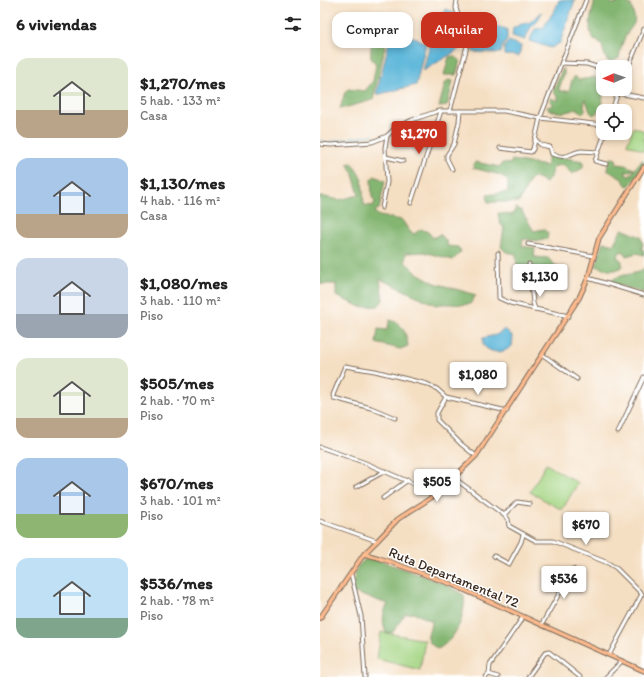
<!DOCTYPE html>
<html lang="es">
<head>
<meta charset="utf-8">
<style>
	body { margin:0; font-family:Itim,sans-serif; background:#f2f2f2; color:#222; height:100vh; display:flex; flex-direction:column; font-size:15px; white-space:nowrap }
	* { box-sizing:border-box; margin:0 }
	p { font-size:13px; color:#767676 }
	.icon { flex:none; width:22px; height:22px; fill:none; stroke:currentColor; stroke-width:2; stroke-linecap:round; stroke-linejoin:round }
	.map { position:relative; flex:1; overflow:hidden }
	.panel { display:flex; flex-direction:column; background:#fff; width:320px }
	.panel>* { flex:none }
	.top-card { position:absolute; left:12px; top:12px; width:252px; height:36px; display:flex; gap:8px }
	.needle { width:26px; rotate:268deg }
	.controls { position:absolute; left:276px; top:60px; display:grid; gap:8px }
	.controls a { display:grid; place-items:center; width:36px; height:36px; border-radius:8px; background:#fff; box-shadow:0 2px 6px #0003; font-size:20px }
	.price { position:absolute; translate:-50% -34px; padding:0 9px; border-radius:4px; background:#fff; color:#222; font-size:13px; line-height:26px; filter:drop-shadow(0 1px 2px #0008) }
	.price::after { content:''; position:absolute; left:50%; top:24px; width:12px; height:9px; margin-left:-6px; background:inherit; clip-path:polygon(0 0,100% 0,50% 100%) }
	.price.current { background:#c8321e; color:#fff }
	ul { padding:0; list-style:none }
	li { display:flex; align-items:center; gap:12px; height:100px; padding:0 16px }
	li span { display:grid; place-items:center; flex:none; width:112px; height:80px; border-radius:12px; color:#555 }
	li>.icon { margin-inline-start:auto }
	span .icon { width:48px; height:48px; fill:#fffc; stroke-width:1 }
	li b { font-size:17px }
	h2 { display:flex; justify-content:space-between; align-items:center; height:48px; padding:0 16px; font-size:17px }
	.pill { padding:0 14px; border-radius:12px; background:#fff; box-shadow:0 2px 6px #0003; font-size:14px; line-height:36px }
	.pill.current { background:#c8321e; color:#fff }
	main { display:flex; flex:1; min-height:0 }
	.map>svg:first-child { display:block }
	.green { fill:#a5d584; stroke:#708051 }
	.forest { fill:#84b672; stroke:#607048 }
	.water { fill:#5bb6d9; stroke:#4b707c }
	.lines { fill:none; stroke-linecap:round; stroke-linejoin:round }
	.stream { stroke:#5bb6d9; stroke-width:1 }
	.minor-casing { stroke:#7c6958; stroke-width:5 }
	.major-casing { stroke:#7c6958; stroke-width:5.5 }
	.minor { stroke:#fff; stroke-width:3 }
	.major { stroke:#fcba8e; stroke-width:3.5 }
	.labels { text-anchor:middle; stroke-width:3; stroke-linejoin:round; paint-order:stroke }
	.street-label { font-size:14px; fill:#3b2a1e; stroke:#fff }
</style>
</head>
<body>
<main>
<section class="panel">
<h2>6 viviendas<svg class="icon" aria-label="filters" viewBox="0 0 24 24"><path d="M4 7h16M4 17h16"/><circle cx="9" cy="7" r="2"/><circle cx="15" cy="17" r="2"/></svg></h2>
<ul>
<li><span style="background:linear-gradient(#dfe7d0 65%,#b9a48a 0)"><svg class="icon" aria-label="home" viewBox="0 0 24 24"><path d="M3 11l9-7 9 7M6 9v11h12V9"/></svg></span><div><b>$1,270/mes</b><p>5 hab. · 133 m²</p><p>Casa</p></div></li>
<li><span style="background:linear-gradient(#a9c7e8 70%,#b9a48a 0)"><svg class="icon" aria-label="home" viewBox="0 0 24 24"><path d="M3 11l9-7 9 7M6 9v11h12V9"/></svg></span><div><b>$1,130/mes</b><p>4 hab. · 116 m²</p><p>Casa</p></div></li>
<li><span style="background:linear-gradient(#c9d6e8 70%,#9aa5b1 0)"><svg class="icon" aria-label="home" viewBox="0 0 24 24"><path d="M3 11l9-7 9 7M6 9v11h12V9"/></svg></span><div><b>$1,080/mes</b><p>3 hab. · 110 m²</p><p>Piso</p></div></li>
<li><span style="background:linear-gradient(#dfe7d0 75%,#b9a48a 0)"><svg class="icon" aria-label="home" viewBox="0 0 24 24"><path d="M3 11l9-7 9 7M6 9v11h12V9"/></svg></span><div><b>$505/mes</b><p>2 hab. · 70 m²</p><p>Piso</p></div></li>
<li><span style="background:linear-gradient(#a9c7e8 70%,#8fb573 0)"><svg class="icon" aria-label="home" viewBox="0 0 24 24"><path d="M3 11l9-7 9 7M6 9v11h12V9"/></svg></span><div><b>$670/mes</b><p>3 hab. · 101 m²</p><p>Piso</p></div></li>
<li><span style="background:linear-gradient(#bfe0f5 75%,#7fa58c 0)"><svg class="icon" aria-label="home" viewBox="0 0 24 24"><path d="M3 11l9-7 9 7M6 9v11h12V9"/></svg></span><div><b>$536/mes</b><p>2 hab. · 78 m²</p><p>Piso</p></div></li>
</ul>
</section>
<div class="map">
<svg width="324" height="677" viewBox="0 0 324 677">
	<rect width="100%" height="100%" fill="#fff"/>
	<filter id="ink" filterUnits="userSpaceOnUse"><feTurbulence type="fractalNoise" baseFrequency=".025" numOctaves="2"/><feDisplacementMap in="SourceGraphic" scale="8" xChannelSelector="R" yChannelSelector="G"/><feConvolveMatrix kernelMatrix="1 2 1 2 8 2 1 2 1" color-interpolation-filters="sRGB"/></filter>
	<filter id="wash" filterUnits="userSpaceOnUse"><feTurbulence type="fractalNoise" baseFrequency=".012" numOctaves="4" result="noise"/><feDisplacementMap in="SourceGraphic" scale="16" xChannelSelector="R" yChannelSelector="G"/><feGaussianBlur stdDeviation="0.9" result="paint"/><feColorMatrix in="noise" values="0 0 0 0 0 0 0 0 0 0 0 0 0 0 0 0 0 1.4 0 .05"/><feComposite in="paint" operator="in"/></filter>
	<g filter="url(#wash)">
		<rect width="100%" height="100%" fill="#f5dfc3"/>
		<g class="green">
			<polygon points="314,127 324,131 324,151 307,144"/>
			<polygon points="226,464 258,483 242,510 210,492"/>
			<polygon points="61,632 105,640 100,670 57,659"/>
		</g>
		<g class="forest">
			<path d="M275 0H288L293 4 304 1 311 5C318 27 314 21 305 37 302 44 300 51 299 58L291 62 287 60C283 54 284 48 280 42L274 40C266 29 272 13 275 0Z"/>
			<path d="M62 18 68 19 70 25 53 100 20 109 25 92 28 89 45 91 53 81 56 64 51 58C50 43 53 30 62 18Z"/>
			<polygon points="133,56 140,60 136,75 124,75 129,57"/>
			<path d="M243 68C247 75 239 83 239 91H249L252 80 255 76 259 80 276 77 283 81C283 91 285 110 273 115 268 111 269 105 265 99L264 107 266 110 262 114 257 108C247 113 239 114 228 109L227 107 234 105 230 100 231 98 238 101V97L233 92Z"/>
			<polygon points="128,80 133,81 127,106 119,107 125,84"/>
			<polygon points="229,155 263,161 263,168 252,174 243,164 233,167 232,174 226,183 218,178 211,178 199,202 168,202 167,195 188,192 188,181 181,175 153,168 155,162 180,167 182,163 190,164 192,160 226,166"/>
			<polygon points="293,158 296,159 297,164 305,165 314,169 308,172 306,171 306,175 310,176 320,162 324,160 319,172 310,185 307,186 302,179 287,170 289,159"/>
			<path d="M32 163 42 179 44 205 53 206 55 202 52 197 51 179 55 176 65 181 59 209 56 210 55 213 59 216 82 220 90 232 94 234 101 229 108 232 113 238 120 234 127 242V246L138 247 141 252 133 260 104 252 86 253 85 262 97 273 115 283 156 295 150 304C138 306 128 302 116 305L60 279 63 300 58 306 41 307 16 296V284H0V196L19 200 39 195 32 171 27 164Z"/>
			<polygon points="196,208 201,210 214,231 223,229 228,233 227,239 219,241 203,239 202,246 215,248 214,257 228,258 242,272 237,291 210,283 204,272 197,271 196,254 186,252 181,247 184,228 180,223 178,213 192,215"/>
			<path d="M302 229 321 237 323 245 321 249 324 250V255L317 253 306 256 304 252 301 251 297 257 302 261V266C294 274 285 269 276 266L284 242 293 245Z"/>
			<path d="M324 268V293L290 282C299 272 316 277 324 268Z"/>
			<path d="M70 320C83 323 86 333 88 346L80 349 56 343 58 329 67 330Z"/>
			<path d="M50 557 123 583 144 595C146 616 136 639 118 649 103 640 108 636 112 621L94 613 85 614 73 632 66 633C62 621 62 614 68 604L32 592C35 576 33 565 50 557Z"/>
		</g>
		<g class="water">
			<polygon points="239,0 255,0 240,43 231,48 209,41 215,29 223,28 236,8"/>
			<polygon points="125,9 133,12 134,14 142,43 141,48 103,71 110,44 114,43 116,39"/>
			<polygon points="222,12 217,22 211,27 205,40 192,36 193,28 204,23 209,23"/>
			<polygon points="73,27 106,43 96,85 56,95"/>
			<polygon points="179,27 187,29 187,40 182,47 181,53 153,52 154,28"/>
			<polygon points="189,41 201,46 199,56 184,55 184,47"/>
			<path d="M185 329 193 337 192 346C183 354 171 354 163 345V338L176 335Z"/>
		</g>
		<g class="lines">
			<polyline class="stream" points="0,140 7,142 53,135"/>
		</g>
	</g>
	<g filter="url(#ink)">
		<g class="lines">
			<g class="minor-casing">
				<g id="minor">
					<polyline points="242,63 267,64 283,69"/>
					<polyline points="305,75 324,29"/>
					<polyline points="298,93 324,98"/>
					<polyline points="130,111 147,46 136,8 137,0"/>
					<polyline points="292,111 299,89"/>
					<polyline points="285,133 275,161 286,164"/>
					<path d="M215 139 221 145 230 147 232 154C249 160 248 153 261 151 267 151 273 152 278 152"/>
					<polyline points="0,144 11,145 52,142 67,136 73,130 92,120 118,111 184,111 220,118 283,125"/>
					<polyline points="180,148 211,152 213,149 220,118 266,0"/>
					<polyline points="66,157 83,161"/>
					<polyline points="132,169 127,159 127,155 134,144 139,122 140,111"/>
					<polyline points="91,203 121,111"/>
					<polyline points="62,208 67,182 65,148 67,136"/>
					<polyline points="208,244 274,256"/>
					<polyline points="178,253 179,298 190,303 215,309"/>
					<polyline points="209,264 213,303 215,309 249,316"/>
					<polyline points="268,278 324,295"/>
					<polyline points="223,355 257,379"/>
					<polyline points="126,397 117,413 117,420 141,444 156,456"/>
					<polyline points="75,418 51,408 14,398 13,395 25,366 55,371 107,384 117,389 126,397 187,411"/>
					<polyline points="298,432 324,377"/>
					<polyline points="0,447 43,462 117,494"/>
					<polyline points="134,478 184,515 188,519 189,526 216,541 233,541 288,563 296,568 322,594 289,655"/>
					<polyline points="36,487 65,471"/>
					<polyline points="63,498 88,480"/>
					<polyline points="184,515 197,502 210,504"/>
					<polyline points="0,521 57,541"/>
					<polyline points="174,556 189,564 201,542 203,535"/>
					<polyline points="31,574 41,616 45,677"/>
					<polyline points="222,624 253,569"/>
					<polyline points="169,674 170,665 203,617"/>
					<polyline points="166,677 169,674 178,677"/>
					<polyline points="208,677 225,653 229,652 260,677"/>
					<polyline points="286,677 302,661"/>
				</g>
			</g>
			<g class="major-casing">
				<g id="major">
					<polyline points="44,554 59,558 131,584 324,671"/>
					<polyline points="0,618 44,554 57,541 78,519 117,494 156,456 259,298 268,278 279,238 324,167"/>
				</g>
			</g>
			<use href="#minor" class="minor"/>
			<use href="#major" class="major"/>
		</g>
	</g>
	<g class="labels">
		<g class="street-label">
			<text transform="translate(134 577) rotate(22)" y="5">Ruta Departamental 72</text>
		</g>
	</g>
</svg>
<div class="controls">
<a><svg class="needle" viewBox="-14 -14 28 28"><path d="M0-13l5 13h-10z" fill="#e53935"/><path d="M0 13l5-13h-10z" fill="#767676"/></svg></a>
<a><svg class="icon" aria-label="locate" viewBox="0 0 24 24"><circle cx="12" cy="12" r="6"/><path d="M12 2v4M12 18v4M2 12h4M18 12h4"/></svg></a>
</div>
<b class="price current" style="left:99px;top:155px">$1,270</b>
<b class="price" style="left:220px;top:298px">$1,130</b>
<b class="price" style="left:158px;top:396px">$1,080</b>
<b class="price" style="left:117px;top:503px">$505</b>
<b class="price" style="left:266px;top:546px">$670</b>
<b class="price" style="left:244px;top:600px">$536</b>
<div class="top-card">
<a class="pill">Comprar</a>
<a class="pill current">Alquilar</a>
</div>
</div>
</main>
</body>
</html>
